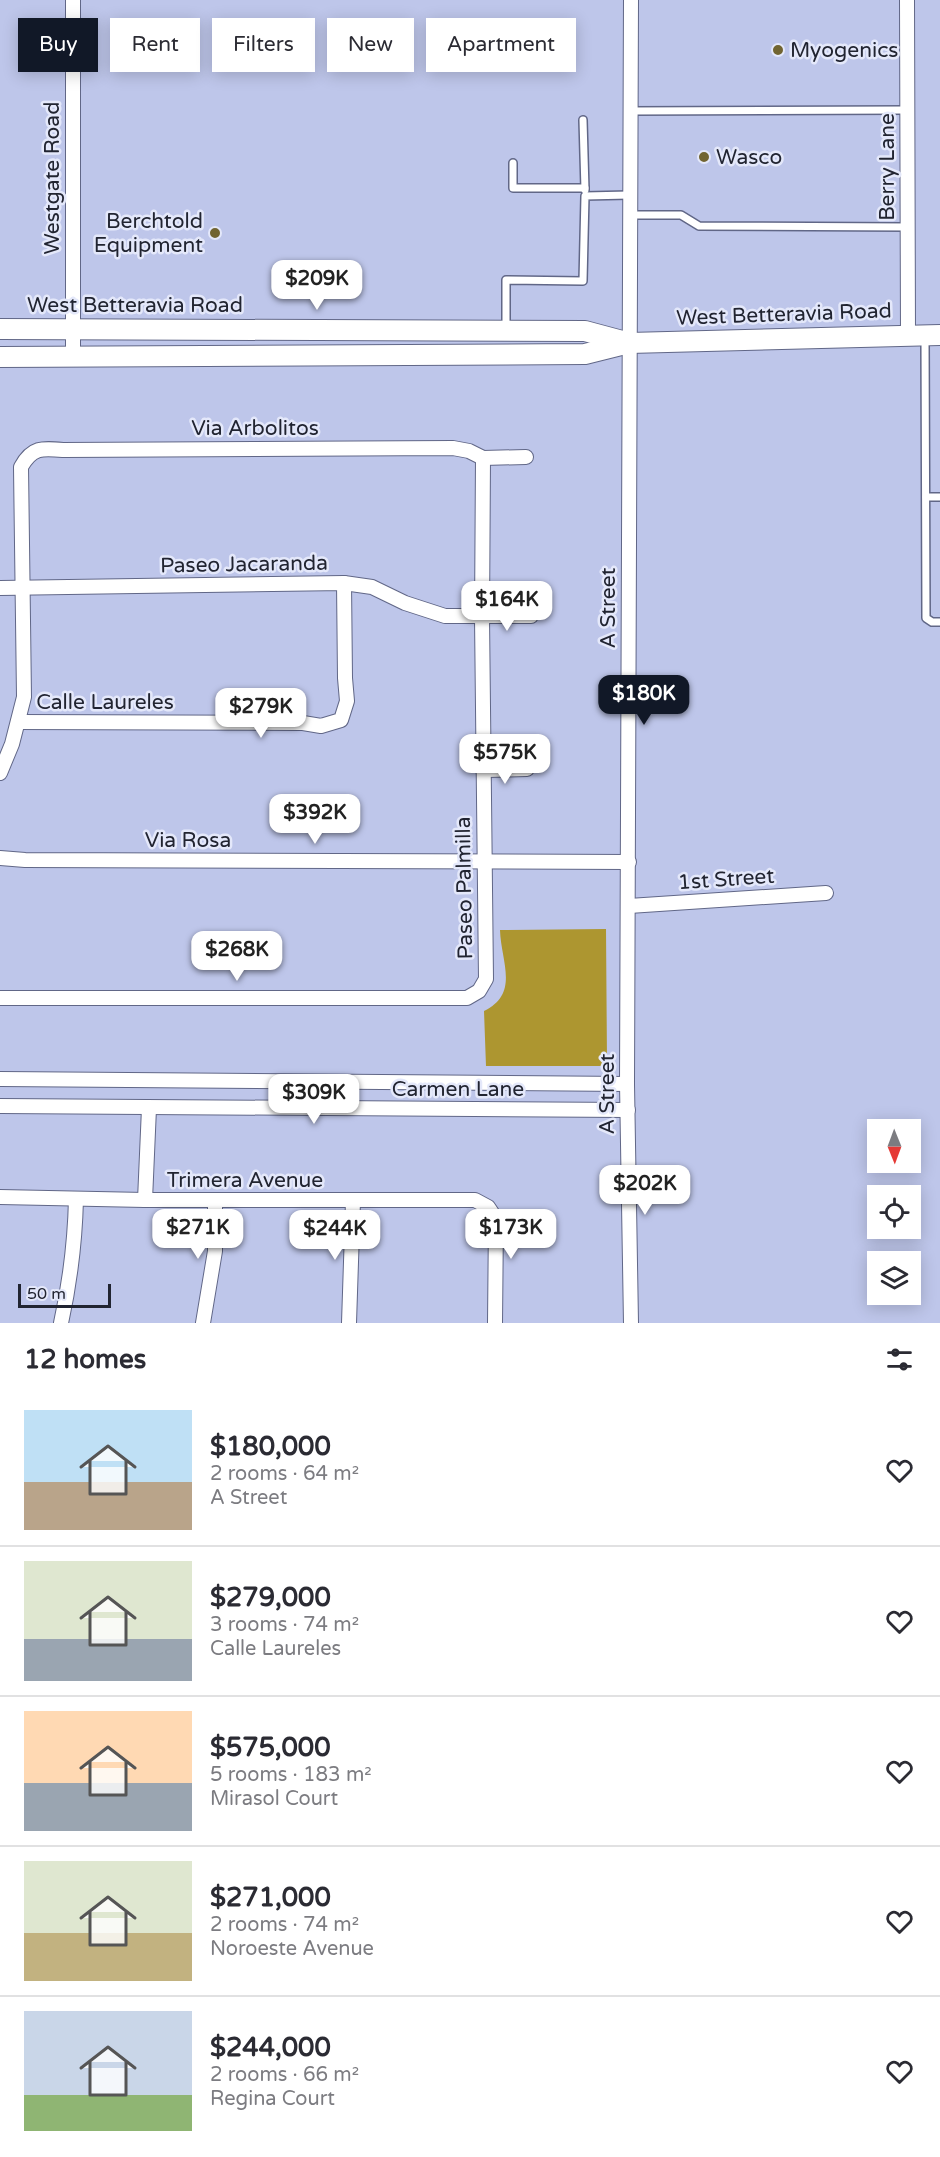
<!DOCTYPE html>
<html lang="en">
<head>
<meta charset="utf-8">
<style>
	body { margin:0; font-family:"Varela Round",sans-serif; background:#f2f2f3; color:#2b2b33; height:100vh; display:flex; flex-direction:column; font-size:22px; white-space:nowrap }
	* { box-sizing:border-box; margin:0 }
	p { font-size:20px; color:#7c7c81 }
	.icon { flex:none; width:33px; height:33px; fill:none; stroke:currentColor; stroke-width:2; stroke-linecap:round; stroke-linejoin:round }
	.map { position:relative; height:1323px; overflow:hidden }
	.panel { display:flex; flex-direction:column; background:#fff; flex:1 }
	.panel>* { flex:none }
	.top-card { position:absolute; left:18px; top:18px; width:600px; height:54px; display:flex; gap:12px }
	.needle { width:39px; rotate:179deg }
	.fabs { position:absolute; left:867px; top:1119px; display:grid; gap:12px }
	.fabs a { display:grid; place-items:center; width:54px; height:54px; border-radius:0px; background:#fff; box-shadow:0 3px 15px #0003; font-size:30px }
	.scale { position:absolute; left:18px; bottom:15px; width:93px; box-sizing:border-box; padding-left:6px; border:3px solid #212431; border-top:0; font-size:16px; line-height:21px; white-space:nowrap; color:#212431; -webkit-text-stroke:4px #e4e8fa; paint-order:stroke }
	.price { position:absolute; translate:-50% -51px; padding:0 14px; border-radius:12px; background:#fff; color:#222; font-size:20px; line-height:39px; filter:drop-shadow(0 2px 3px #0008) }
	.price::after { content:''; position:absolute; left:50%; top:36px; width:18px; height:14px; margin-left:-9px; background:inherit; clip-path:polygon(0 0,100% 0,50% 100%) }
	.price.selected { background:#111827; color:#fff }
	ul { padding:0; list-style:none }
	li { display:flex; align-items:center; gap:18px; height:150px; padding:0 24px }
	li+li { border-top:2px solid #e1e1e2 }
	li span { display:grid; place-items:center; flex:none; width:168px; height:120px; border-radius:0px; color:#555 }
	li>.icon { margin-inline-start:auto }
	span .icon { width:72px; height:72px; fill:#fffc; stroke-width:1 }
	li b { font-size:26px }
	h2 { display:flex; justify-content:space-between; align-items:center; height:72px; padding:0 24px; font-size:26px }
	.tag { padding:0 21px; border-radius:0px; background:#fff; box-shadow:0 3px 15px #0003; font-size:21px; line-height:54px }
	.tag.selected { background:#111827; color:#fff }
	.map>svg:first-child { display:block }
	.green { fill:#ad9630 }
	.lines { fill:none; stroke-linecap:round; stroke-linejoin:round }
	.lane-casing { stroke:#616787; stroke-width:10 }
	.street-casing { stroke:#616787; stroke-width:16 }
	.secondary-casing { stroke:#616787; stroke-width:22 }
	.lane { stroke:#fff; stroke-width:7 }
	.street { stroke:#fff; stroke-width:14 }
	.secondary { stroke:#fff; stroke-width:20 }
	.poi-dot { fill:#716431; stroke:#e4e8fa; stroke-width:2 }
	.labels { text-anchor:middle; stroke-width:5; stroke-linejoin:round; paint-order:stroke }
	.poi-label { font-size:21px; fill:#212431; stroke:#e4e8fa; text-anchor:start }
	.street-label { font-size:21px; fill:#212431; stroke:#e4e8fa }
</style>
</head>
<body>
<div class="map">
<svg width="940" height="1323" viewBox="0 0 940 1323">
	<rect width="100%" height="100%" fill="#bec6ea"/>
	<path class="green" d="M606 929 607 1062 602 1066H486L484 1011C520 993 501 962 500 930Z"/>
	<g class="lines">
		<g class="lane-casing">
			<g id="lane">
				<polyline points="630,111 908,110"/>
				<polyline points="583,120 585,190"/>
				<polyline points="513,163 513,188 585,188"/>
				<polyline points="630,215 681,215 699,226 908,227"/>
				<polyline points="506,328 506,280 583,281 585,196 629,195"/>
				<polyline points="925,337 926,618 932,622 940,622"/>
				<polyline points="926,497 940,497"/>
			</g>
		</g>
		<g class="street-casing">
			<g id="street">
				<polyline points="631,0 627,1084 631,1323"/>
				<polyline points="907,0 908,335"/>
				<polyline points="73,357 73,0"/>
				<polyline points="0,588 344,583 372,587 405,603 445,616 531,616"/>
				<polyline points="18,722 303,723 321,726 341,720 347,701 345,678 344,583"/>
				<polyline points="483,770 527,769"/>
				<path d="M0 773 12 744 24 697 21 467C32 447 42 448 63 450L453 448 469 451 483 458 526 457"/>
				<polyline points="0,858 25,860 629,862"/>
				<polyline points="629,906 826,893"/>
				<polyline points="0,998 467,998 479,991 486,979 482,617 483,458"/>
				<polyline points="0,1079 627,1084"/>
				<polyline points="0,1106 628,1110"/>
				<polyline points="0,1197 145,1200 475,1200 488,1207 496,1219 495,1323"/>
				<polyline points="145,1200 149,1108"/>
				<path d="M61 1323C70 1282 75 1241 76 1199"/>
				<polyline points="203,1323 215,1251 215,1200"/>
				<polyline points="349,1323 353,1201"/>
			</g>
		</g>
		<g class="secondary-casing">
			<g id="secondary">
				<polyline points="0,329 585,331 626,342"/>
				<polyline points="0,357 585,354 629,343 940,335"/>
			</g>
		</g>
		<use href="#lane" class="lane"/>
		<use href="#street" class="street"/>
		<use href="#secondary" class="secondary"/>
	</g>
	<g class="poi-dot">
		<circle cx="778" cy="50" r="6"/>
		<circle cx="704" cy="157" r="6"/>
		<circle cx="215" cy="233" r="6"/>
	</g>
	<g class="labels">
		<g class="poi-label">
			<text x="790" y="57">Myogenics</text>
			<text x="716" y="164">Wasco</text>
			<text x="203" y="228" text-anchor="end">Berchtold<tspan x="203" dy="24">Equipment</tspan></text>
		</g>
		<g class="street-label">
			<text transform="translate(887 167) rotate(-90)" y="7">Berry Lane</text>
			<text transform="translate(52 178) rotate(-90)" y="7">Westgate Road</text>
			<text x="135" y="312">West Betteravia Road</text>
			<text transform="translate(784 314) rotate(-2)" y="7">West Betteravia Road</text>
			<text x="255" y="435">Via Arbolitos</text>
			<text transform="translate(244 564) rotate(-1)" y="7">Paseo Jacaranda</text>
			<text transform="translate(608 608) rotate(-90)" y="7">A Street</text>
			<text x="105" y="709">Calle Laureles</text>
			<text x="188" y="847">Via Rosa</text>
			<text transform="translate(726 879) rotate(-4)" y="7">1st Street</text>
			<text transform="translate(464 888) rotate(-91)" y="7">Paseo Palmilla</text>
			<text x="458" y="1096">Carmen Lane</text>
			<text transform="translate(607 1094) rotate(-90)" y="7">A Street</text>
			<text x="245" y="1187">Trimera Avenue</text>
		</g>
	</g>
</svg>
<div class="fabs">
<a><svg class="needle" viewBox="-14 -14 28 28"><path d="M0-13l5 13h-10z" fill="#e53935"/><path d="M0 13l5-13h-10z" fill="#7c7c81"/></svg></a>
<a><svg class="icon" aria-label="locate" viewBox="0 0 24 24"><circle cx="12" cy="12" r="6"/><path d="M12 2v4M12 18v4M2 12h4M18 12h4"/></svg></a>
<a><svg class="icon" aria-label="layers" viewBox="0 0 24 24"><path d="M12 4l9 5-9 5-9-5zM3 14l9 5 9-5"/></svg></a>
</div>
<div class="scale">50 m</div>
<b class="price" style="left:317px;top:311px">$209K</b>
<b class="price" style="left:507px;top:632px">$164K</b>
<b class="price selected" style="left:644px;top:726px">$180K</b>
<b class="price" style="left:261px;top:739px">$279K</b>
<b class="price" style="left:505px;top:785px">$575K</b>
<b class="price" style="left:315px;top:845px">$392K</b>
<b class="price" style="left:237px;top:982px">$268K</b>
<b class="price" style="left:314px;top:1125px">$309K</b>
<b class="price" style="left:645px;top:1216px">$202K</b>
<b class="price" style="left:198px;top:1260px">$271K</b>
<b class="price" style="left:511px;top:1260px">$173K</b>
<b class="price" style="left:335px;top:1261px">$244K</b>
<div class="top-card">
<a class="tag selected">Buy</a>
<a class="tag">Rent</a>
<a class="tag">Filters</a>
<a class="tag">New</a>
<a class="tag">Apartment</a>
</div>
</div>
<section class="panel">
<h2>12 homes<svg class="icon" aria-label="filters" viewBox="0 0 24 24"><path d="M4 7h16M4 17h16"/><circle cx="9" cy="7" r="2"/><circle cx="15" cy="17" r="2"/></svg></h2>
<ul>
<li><span style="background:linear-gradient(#bfe0f5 60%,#b9a48a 0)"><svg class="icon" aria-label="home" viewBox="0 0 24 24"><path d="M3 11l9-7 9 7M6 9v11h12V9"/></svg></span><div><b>$180,000</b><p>2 rooms · 64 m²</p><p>A Street</p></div><svg class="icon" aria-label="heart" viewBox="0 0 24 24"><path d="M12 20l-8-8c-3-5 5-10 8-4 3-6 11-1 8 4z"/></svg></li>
<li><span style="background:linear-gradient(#dfe7d0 65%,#9aa5b1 0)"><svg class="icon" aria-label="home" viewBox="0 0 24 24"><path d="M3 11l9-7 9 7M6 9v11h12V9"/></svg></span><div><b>$279,000</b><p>3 rooms · 74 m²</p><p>Calle Laureles</p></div><svg class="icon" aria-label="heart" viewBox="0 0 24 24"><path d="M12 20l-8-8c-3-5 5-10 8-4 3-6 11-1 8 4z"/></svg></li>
<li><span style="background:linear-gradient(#ffd9b3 60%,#9aa5b1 0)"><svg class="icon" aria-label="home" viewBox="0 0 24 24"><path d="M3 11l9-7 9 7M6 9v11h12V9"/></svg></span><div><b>$575,000</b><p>5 rooms · 183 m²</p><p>Mirasol Court</p></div><svg class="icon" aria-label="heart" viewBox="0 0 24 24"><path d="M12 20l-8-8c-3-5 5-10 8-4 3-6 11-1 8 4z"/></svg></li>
<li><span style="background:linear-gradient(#dfe7d0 60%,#c2b280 0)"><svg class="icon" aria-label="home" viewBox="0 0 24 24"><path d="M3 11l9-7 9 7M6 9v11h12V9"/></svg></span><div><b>$271,000</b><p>2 rooms · 74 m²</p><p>Noroeste Avenue</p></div><svg class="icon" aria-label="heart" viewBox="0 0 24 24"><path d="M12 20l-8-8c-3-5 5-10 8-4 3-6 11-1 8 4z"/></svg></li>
<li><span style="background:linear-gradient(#c9d6e8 70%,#8fb573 0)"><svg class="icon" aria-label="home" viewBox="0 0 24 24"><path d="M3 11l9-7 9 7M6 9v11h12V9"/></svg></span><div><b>$244,000</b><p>2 rooms · 66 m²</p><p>Regina Court</p></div><svg class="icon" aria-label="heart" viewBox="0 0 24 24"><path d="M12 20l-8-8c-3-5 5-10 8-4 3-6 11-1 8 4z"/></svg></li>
</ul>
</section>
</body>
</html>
